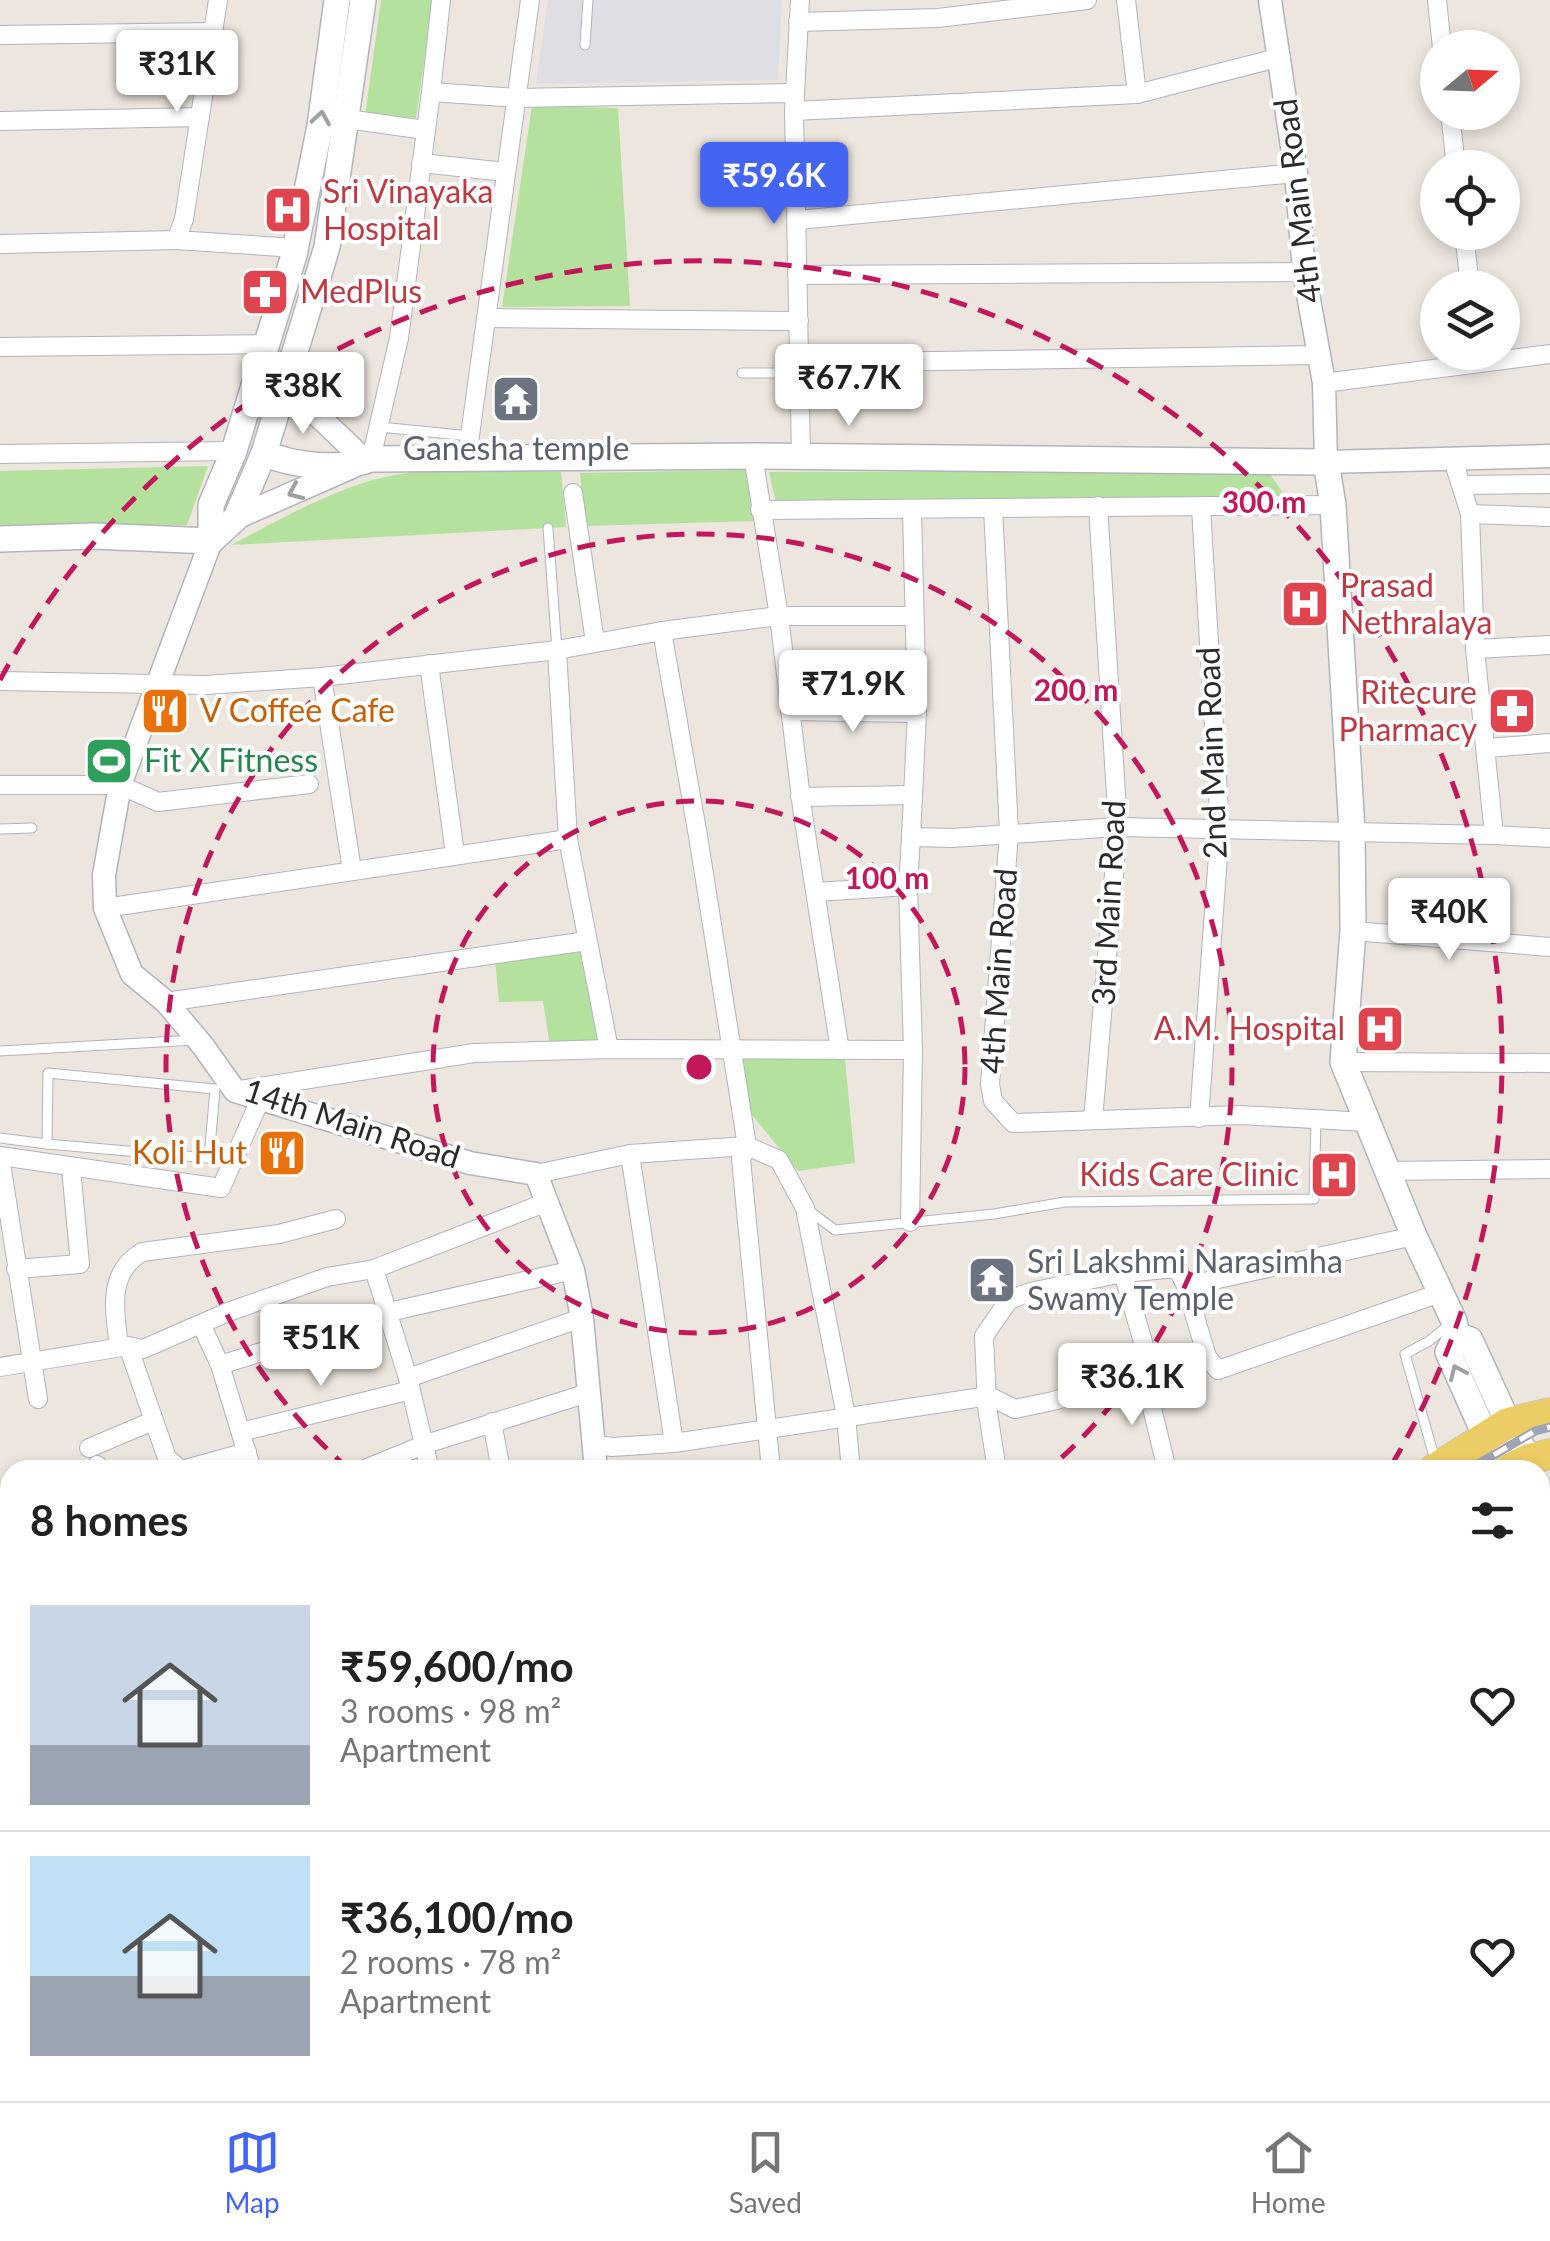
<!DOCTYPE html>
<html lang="en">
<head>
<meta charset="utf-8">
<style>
	body { margin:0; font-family:Lato,sans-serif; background:#f2f2f2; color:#222; height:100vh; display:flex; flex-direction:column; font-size:38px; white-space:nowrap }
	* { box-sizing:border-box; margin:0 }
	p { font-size:32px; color:#767676 }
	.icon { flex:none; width:55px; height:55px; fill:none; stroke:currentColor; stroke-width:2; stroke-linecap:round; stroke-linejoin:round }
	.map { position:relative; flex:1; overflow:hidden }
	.panel { position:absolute; left:0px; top:1460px; width:1550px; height:642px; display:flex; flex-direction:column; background:#fff; border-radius:30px 30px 0 0; box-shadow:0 5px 15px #0003 }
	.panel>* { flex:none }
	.needle { width:65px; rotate:71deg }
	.tools { position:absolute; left:1420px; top:30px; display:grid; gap:20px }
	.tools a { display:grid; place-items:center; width:100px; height:100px; border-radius:50%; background:#fff; box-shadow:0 5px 15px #0003; font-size:50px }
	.price { position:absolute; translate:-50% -85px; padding:0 22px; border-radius:10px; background:#fff; color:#222; font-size:32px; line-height:65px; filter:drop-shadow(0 2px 5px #0008) }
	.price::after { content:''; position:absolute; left:50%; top:60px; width:30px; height:22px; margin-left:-15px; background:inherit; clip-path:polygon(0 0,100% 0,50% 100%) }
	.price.current { background:#4465f4; color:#fff }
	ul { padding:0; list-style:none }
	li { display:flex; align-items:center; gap:30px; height:250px; padding:0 30px }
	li+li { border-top:2px solid #e0e0e0 }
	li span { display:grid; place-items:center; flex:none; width:280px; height:200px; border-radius:0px; color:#555 }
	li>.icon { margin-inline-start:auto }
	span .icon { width:120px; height:120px; fill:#fffc; stroke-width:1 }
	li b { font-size:42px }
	h2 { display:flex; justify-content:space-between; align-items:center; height:120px; padding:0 30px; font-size:42px }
	.menu { display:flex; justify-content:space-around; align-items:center; height:140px; border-top:2px solid #e0e0e0; background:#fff; font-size:28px; color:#767676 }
	.menu a { display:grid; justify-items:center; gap:5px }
	.menu .current { color:#4465f4 }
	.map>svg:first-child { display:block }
	.industrial { fill:#e0dee5 }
	.education { fill:#ede3ce }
	.green { fill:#b4e19d }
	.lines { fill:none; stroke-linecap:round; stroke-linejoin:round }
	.service-casing { stroke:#b1b4be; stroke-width:11 }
	.minor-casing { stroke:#b1b4be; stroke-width:20 }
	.tertiary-casing { stroke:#b1b4be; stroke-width:25 }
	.secondary-casing { stroke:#b1b4be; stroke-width:28 }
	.primary-casing { stroke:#c8c8c8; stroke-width:32 }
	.service { stroke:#fff; stroke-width:9 }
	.minor { stroke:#fff; stroke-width:18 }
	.tertiary { stroke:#fff; stroke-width:22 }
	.secondary { stroke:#fff; stroke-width:25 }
	.primary { stroke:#eccc64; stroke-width:30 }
	.rail-casing { stroke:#a1a4b5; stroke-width:9 }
	.rail { stroke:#fff; stroke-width:5; stroke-dasharray:15; stroke-linecap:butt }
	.oneway { stroke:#a0a0a0 }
	.ring { fill:none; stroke:#c2185b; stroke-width:5; stroke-dasharray:18 12 }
	.labels { text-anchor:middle; stroke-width:8; stroke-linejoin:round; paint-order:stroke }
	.health-label { font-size:32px; fill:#be3a42; stroke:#fff; text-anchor:start }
	.street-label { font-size:32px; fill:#2b2b2b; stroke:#fff }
	.worship-label { font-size:32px; fill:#5b616d; stroke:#fff }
	.food-label { font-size:32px; fill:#c56008; stroke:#fff; text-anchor:start }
	.leisure-label { font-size:32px; fill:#27864d; stroke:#fff; text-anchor:start }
	.centre { fill:#c2185b; stroke:#fff; stroke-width:5 }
	.ring-label { font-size:30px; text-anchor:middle; font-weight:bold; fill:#c2185b; stroke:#fff; stroke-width:8; stroke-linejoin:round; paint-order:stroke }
</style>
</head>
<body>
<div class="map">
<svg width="1550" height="2101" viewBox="0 0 1550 2101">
	<rect width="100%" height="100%" fill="#ede6de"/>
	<polygon class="industrial" points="548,0 782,0 778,80 536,84"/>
	<polygon class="education" points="10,1654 10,1810 0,1813 0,1656"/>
	<g class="green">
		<polygon points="381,0 433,0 416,118 365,116"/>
		<polygon points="532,106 618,108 630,306 502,307"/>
		<polygon points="208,466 187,525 0,527 0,471"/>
		<polygon points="746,470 755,521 585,526 580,473"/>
		<polygon points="1268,471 1290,503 777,507 769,472"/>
		<path d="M561 472 566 527 231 545C279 520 329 491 381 478 436 465 505 472 561 472Z"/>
		<polygon points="581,949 599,1043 550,1046 543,1001 499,1002 495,960"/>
		<polygon points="844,1049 855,1163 798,1171 752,1115 733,1052"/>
		<polygon points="1550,2023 1550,2101 1467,2101 1476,2093 1540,2092 1540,2032"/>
	</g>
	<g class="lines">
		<g class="service-casing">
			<g id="service">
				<polyline points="585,45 588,0"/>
				<polyline points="742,373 800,373"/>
				<polyline points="380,427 470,436"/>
				<polyline points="548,528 557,650"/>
				<polyline points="0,829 32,828"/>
				<polyline points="0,1051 195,1040"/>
				<polyline points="0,1138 47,1144"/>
				<polyline points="209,1158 215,1089 48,1073 47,1144 231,1160"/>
				<polyline points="808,1210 835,1230 994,1214 1065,1202 1314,1199 1316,1120"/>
				<polyline points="1435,1460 1405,1354 1429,1341 1450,1324"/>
			</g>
		</g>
		<g class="minor-casing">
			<g id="minor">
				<polyline points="800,0 794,111 801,456"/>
				<polyline points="1126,0 1137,94"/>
				<polyline points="1437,0 1442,48"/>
				<polyline points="798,22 938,18 1087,0"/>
				<polyline points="0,35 214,32"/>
				<polyline points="431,92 441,0"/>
				<polyline points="794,111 1137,94 1281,57"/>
				<polyline points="1450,112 1456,168"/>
				<polyline points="347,119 425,130"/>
				<polyline points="0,121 200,117"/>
				<polyline points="421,163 506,172"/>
				<polyline points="798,220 1296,173"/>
				<polyline points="1464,232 1470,288"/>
				<polyline points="176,240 184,219 218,0"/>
				<polyline points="0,244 176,240 296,248"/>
				<polyline points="797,275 1304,272"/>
				<polyline points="486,318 799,321"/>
				<polyline points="0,347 269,344"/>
				<polyline points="800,363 1319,355"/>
				<polyline points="1324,383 1550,354"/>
				<polyline points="0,454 234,451"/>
				<polyline points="753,456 779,616 803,815 840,1050"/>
				<polyline points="467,457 530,0"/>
				<polyline points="371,459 399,338 431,92 517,98 795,93"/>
				<polyline points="1461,485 1550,484"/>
				<polyline points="573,493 595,642"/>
				<polyline points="993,508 1009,833 990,1084 993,1101 1013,1123 1241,1115 1367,1122"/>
				<polyline points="760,510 1333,505"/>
				<polyline points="912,510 917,713 911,837 952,838 1118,827 1494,835 1475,649 1470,514 1453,460"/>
				<polyline points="1470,514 1550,517"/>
				<polyline points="1475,649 1550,645"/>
				<polyline points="557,650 568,839 609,1049"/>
				<polyline points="429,664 455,854"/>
				<polyline points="322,677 352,870"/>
				<polyline points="0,681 206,685 322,677 557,650 662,631 779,616 913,616"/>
				<polyline points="790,711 917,713"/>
				<polyline points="1488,748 1550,743"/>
				<polyline points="0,785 120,785 158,802 309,784"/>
				<polyline points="800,797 913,795"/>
				<polyline points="1494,835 1550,838"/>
				<polyline points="817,892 908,886"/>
				<polyline points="105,908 568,839"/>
				<polyline points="1353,931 1550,947"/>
				<polyline points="166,1002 587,941"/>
				<polyline points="1343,1062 1550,1063"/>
				<polyline points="240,1090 474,1053 609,1049 913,1050"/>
				<polyline points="1199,1118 1220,828 1201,508"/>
				<polyline points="1093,1120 1118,827 1098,506"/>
				<polyline points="630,1154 674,1443"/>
				<polyline points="0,1156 221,1188 261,1098"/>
				<polyline points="0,1157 38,1399"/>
				<polyline points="1387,1171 1550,1169"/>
				<polyline points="536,1174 630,1154 747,1146 698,836 662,631"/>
				<polyline points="910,1222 913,1050 908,886 911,837"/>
				<polyline points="16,1269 80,1264 71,1168"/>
				<polyline points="374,1269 408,1378 430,1470"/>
				<polyline points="1123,1273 1152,1373"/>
				<polyline points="1186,1286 1414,1236"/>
				<polyline points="202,1326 220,1365 252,1470"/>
				<polyline points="128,1346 167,1458 181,1470"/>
				<path d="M119 1347C115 1311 106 1274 142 1252L279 1234 336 1219"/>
				<polyline points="220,1365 389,1312 573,1270"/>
				<polyline points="0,1367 128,1346 143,1349 228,1312 327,1277 374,1269 547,1202"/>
				<polyline points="1144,1375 1167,1470"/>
				<polyline points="408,1378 582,1318"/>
				<polyline points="492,1422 501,1470"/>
				<polyline points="241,1432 411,1390"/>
				<polyline points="593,1444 612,1447 674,1443 989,1396 1015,1409 1053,1401 1207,1357 1218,1370 1440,1293"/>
				<polyline points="89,1448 153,1421"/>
				<polyline points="97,1465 99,1470"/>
				<polyline points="182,1470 247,1452"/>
				<polyline points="362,1470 426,1444 588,1393"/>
				<polyline points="771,1470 741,1159 747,1146 779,1160 805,1208 846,1416 851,1470"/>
				<polyline points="997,1470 987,1407 984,1336 1009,1300 1030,1292 1123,1273 1177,1268 1186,1286 1207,1357"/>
				<polyline points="0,1583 10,1580"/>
				<polyline points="0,1650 10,1648"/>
				<polyline points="1540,1707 1550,1720"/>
				<polyline points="0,1827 10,1824"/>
				<polyline points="1540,1901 1550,1892"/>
				<polyline points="1540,2023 1550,2014"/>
				<polyline points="50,2092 52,2101"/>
				<polyline points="135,2092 137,2101"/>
				<polyline points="220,2092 221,2101"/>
				<polyline points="541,2092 542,2101"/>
				<polyline points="339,2101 374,2092"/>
				<polyline points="1140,2101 1149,2092"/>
				<polyline points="1324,2101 1333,2092"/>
				<polyline points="1456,2101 1465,2092"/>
			</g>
		</g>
		<g class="tertiary-casing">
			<g id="tertiary">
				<polyline points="1270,0 1296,173 1304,272 1324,383 1326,462 1550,456"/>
				<polyline points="286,385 356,452"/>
				<polyline points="236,518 352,467"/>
				<polyline points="211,541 120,785 104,875 105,908 132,974 166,1002 203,1046 235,1091 470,1163 536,1174 573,1270 582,1318 596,1470"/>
				<polyline points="1540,1515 1550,1510"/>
				<polyline points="659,2092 660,2101"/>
				<polyline points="824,2101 835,2092"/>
			</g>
		</g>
		<g class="secondary-casing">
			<g id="secondary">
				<path d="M264 453C293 466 341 471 371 459L753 456 1326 462 1333 505 1352 831 1353 931 1343 1062 1414 1236 1454 1321 1457 1335 1448 1352 1485 1435 1509 1469"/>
				<polyline points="0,539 94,536 211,541 236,518 264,453 327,247 363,0"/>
				<polyline points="211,541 211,505 234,451 294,255 320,126 337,0"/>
				<polyline points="1457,1335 1470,1340 1508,1423 1529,1459"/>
				<polyline points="1104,2092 1113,2101"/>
			</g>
		</g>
		<g class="primary-casing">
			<g id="primary">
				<polyline points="1433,1470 1508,1423 1550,1413"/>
				<polyline points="1507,1470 1529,1459 1550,1454"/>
				<polyline points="705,2101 716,2092"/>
				<polyline points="766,2101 777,2092"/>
			</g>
		</g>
		<use href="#service" class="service"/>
		<use href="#minor" class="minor"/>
		<use href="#tertiary" class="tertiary"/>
		<use href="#secondary" class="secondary"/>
		<use href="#primary" class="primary"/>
		<g class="rail-casing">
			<g id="rail">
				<polyline points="1468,1470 1535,1431 1550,1427"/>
				<polyline points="739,2101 752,2092"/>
				<polyline points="763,2101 776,2092"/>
			</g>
		</g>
		<use href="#rail" class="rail"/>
	</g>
	<defs><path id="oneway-chevron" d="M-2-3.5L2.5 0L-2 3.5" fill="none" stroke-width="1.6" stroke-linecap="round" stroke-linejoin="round" transform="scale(2.5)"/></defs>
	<g class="oneway">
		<use href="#oneway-chevron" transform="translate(321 118) rotate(-81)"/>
		<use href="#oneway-chevron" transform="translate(295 492) rotate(156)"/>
		<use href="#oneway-chevron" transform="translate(1457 1372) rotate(-114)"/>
	</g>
	<g class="ring">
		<circle cx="699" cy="1067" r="266"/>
		<path d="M349 1469A533 533 0 1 1 1049 1469"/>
		<path d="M0 680A799 799 0 1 1 1391 1466"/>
	</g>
	<defs>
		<g id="hospital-square" transform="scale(2.5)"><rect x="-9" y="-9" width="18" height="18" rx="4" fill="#e0444e" stroke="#fff"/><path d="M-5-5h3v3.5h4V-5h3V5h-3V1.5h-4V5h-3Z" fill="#fff"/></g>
		<g id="pharmacy-square" transform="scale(2.5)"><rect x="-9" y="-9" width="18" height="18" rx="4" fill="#e0444e" stroke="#fff"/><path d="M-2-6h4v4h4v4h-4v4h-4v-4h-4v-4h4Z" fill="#fff"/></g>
		<g id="temple-square" transform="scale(2.5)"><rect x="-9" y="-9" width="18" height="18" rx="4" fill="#6b7280" stroke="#fff"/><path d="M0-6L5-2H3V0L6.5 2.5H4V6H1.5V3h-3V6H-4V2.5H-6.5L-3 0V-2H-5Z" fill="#fff"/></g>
		<g id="restaurant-square" transform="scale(2.5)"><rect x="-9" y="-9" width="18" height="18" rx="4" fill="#e8710a" stroke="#fff"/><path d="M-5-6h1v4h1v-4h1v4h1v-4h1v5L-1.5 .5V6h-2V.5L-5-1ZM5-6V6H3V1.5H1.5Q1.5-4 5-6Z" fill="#fff"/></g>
		<g id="stadium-square" transform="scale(2.5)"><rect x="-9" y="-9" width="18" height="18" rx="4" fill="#2e9e5b" stroke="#fff"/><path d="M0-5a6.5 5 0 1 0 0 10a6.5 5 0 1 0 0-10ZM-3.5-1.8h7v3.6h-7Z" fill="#fff"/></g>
	</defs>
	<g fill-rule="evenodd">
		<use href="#hospital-square" x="288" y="210"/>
		<use href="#pharmacy-square" x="265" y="292"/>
		<use href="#temple-square" x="516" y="399"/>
		<use href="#hospital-square" x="1305" y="604"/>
		<use href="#restaurant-square" x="165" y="711"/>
		<use href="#pharmacy-square" x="1512" y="711"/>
		<use href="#stadium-square" x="109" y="761"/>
		<use href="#hospital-square" x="1380" y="1029"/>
		<use href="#restaurant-square" x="282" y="1153"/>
		<use href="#hospital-square" x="1334" y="1175"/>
		<use href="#temple-square" x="992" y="1280"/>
	</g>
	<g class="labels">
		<g class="health-label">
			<text x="323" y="203">Sri Vinayaka<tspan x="323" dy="37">Hospital</tspan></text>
			<text x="300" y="303">MedPlus</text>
			<text x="1340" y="597">Prasad<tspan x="1340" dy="37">Nethralaya</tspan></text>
			<text x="1477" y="704" text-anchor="end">Ritecure<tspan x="1477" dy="37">Pharmacy</tspan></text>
			<text x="1345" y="1040" text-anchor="end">A.M. Hospital</text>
			<text x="1299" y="1186" text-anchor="end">Kids Care Clinic</text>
		</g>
		<g class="street-label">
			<text transform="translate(1298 201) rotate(-97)" y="11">4th Main Road</text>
			<text transform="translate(1212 753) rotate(-92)" y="11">2nd Main Road</text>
			<text transform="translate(1109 903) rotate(-87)" y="11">3rd Main Road</text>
			<text transform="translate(999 971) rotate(-86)" y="11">4th Main Road</text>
			<text transform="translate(352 1124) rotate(18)" y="11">14th Main Road</text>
		</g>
		<g class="worship-label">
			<text x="516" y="460">Ganesha temple</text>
			<text x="1027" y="1273" text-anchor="start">Sri Lakshmi Narasimha<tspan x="1027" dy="37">Swamy Temple</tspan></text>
		</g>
		<g class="food-label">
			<text x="200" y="722">V Coffee Cafe</text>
			<text x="247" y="1164" text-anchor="end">Koli Hut</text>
		</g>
		<g class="leisure-label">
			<text x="144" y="772">Fit X Fitness</text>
		</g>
	</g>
	<circle cx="699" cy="1067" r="15" class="centre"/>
	<g class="ring-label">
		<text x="1264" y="513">300 m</text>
		<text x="1076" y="701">200 m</text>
		<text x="887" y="889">100 m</text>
	</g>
</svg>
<div class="tools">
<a><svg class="needle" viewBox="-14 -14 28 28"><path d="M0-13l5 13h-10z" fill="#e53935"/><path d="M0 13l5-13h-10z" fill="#767676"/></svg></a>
<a><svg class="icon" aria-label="locate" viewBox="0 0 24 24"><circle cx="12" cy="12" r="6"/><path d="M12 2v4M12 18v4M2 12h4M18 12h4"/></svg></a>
<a><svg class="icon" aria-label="layers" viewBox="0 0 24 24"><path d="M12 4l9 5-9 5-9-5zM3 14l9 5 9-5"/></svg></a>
</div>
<b class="price" style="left:177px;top:115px">₹31K</b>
<b class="price current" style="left:774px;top:227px">₹59.6K</b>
<b class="price" style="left:849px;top:429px">₹67.7K</b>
<b class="price" style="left:303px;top:437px">₹38K</b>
<b class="price" style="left:853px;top:735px">₹71.9K</b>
<b class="price" style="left:1449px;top:963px">₹40K</b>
<b class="price" style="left:321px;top:1389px">₹51K</b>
<b class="price" style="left:1132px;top:1428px">₹36.1K</b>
<section class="panel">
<h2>8 homes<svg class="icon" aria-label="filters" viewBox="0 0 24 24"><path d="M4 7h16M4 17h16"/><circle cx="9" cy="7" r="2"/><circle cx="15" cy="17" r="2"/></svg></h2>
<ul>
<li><span style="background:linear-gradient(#c9d6e8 70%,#9aa5b1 0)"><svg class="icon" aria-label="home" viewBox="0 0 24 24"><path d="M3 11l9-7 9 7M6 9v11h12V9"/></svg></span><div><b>₹59,600/mo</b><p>3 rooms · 98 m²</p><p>Apartment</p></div><svg class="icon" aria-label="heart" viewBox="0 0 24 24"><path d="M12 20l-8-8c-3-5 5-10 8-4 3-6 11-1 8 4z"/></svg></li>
<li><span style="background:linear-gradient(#bfe0f5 60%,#9aa5b1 0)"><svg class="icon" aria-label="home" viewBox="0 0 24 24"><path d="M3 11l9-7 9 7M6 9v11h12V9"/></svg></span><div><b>₹36,100/mo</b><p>2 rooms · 78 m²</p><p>Apartment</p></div><svg class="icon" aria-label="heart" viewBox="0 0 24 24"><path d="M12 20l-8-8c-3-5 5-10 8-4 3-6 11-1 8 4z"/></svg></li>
</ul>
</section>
</div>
<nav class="menu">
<a class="current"><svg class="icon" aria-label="map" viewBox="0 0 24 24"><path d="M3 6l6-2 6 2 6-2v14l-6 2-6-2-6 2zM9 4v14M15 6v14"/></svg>Map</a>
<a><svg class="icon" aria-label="saved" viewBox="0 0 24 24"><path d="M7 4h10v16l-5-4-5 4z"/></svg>Saved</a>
<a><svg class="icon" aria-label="home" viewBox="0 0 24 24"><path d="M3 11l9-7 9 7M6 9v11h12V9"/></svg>Home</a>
</nav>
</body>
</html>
